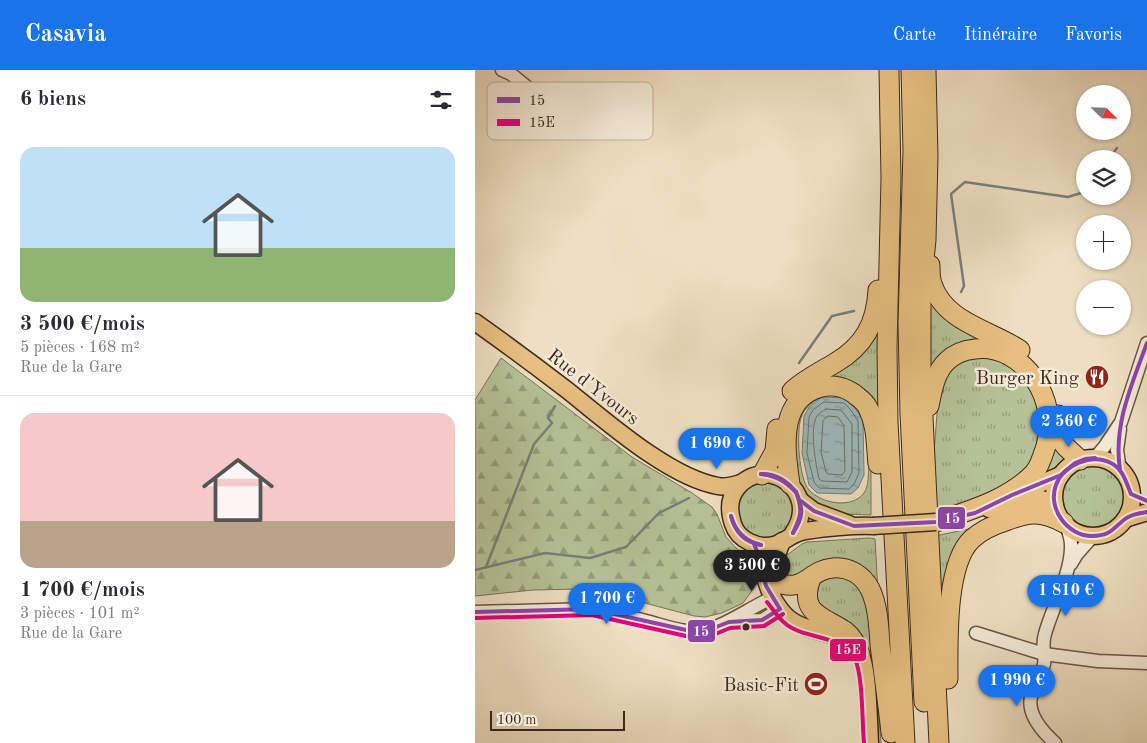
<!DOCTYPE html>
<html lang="fr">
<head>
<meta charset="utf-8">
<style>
	body { margin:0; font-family:"Old Standard TT",serif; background:#f7f7f7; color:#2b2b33; height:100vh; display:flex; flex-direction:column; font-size:19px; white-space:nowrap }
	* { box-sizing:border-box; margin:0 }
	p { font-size:16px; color:#7c7c81 }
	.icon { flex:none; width:28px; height:28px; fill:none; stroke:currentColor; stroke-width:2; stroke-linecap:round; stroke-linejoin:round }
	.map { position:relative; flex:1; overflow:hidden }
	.sheet { display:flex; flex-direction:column; background:#fff; width:475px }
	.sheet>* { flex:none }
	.needle { width:32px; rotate:113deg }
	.buttons { position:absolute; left:601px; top:15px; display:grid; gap:10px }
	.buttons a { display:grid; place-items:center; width:55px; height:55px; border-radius:50%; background:#fff; box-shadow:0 1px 4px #0004; font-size:25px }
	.scale { position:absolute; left:15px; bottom:12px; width:135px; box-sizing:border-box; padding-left:5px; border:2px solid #3d281c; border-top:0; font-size:14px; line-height:18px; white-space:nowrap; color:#3d281c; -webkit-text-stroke:4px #f4ead7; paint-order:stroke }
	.price { position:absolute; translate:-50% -42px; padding:0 11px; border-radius:18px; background:#1a73e8; color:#fff; font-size:16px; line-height:32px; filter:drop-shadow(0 1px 2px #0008) }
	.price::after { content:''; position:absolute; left:50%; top:30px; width:15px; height:11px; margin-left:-8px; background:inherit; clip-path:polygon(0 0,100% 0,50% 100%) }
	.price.selected { background:#222; color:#fff }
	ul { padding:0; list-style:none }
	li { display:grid; align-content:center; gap:10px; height:265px; padding:0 20px }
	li+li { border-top:1px solid #e1e1e2 }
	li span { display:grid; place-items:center; height:155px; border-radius:15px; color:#555 }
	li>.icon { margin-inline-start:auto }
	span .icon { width:90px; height:90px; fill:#fffc; stroke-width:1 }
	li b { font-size:21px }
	h2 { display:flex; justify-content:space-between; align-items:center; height:60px; padding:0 20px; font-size:21px }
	header { display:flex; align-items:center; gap:30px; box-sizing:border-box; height:70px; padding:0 25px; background:#1a73e8; color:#fff }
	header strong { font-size:24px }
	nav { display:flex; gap:28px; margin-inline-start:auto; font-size:18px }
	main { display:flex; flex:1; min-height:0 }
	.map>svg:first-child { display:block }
	.grass { fill:url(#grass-tufts); stroke:#797559 }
	.forest { fill:url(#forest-firs); stroke:#797559 }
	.water { fill:url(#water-ripples); stroke:#77807d }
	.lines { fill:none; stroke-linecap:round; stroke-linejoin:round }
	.shore { stroke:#6d716c; stroke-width:1 }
	.stream { stroke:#77807d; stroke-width:2.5 }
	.minor-casing { stroke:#695646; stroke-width:15 }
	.major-casing { stroke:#3d281c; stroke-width:19 }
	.highway-casing { stroke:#3d281c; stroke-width:21 }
	.minor { stroke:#f4ead7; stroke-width:12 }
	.major { stroke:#e7c081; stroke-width:16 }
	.highway { stroke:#e7c081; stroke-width:19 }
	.major-bridge-casing { stroke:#3d281c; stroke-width:19; stroke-linecap:butt }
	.major-bridge { stroke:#e7c081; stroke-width:16 }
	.bus-1-casing { stroke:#f4ead7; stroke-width:8 }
	.bus-2-casing { stroke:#f4ead7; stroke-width:8 }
	.bus-1 { stroke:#8e44ad; stroke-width:4 }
	.bus-2 { stroke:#e5007d; stroke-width:4 }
	.bus-dot { fill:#3d281c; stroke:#f4ead7; stroke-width:2 }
	.labels { text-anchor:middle; stroke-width:5; stroke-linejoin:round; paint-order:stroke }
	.poi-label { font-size:19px; fill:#3d281c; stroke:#f4ead7; text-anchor:end }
	.street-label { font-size:19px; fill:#3d281c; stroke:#f4ead7 }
	.key { fill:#f4ead7; stroke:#bdb09f; stroke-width:1 }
	.key-label { font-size:14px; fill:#3d281c }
	.line-badge { stroke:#f4ead7; stroke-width:2 }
	.badge-label { font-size:14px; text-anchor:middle; font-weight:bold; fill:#fff }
</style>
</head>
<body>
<header>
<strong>Casavia</strong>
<nav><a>Carte</a><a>Itinéraire</a><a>Favoris</a></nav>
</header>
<main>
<section class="sheet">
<h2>6 biens<svg class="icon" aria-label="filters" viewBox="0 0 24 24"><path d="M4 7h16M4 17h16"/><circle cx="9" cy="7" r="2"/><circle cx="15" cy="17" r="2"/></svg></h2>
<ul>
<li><span style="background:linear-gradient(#bfe0f5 65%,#8fb573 0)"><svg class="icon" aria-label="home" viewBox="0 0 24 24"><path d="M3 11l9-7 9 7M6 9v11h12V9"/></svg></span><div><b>3 500 €/mois</b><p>5 pièces · 168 m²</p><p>Rue de la Gare</p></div></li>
<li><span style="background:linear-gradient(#f6c9c9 70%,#b9a48a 0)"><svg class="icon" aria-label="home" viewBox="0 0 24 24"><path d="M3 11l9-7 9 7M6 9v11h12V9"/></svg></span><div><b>1 700 €/mois</b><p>3 pièces · 101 m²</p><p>Rue de la Gare</p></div></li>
</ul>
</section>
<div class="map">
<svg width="672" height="673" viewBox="0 0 672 673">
	<defs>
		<pattern id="grass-tufts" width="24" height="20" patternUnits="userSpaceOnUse" patternTransform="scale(1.25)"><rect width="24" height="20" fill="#b5c296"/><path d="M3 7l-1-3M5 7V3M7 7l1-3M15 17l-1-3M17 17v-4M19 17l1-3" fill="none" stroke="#949e7a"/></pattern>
		<pattern id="forest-firs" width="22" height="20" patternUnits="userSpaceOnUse" patternTransform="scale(1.25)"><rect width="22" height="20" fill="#b5c296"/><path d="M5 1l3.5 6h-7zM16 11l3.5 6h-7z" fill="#949e7a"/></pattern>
		<pattern id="water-ripples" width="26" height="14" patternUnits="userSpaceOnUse" patternTransform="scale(1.25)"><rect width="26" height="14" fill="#9dbabd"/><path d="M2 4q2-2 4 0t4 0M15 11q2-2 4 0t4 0" fill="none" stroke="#819799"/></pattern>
	</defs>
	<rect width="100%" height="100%" fill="#eedfc2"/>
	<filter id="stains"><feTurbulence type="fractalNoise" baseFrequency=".004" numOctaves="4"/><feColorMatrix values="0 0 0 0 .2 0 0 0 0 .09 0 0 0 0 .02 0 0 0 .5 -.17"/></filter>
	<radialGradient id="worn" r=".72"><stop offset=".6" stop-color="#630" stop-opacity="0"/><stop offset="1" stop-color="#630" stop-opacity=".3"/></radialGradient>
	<g class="grass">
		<polygon points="454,220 515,269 453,313"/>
		<polygon points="402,255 405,351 346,306"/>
		<path d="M500 286 524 289 546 306 558 323 567 356 556 395 539 411 505 427 470 440H459L458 396 463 331 465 323H468L469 320 467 318C474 298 481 294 500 286Z"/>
		<path d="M350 325C340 330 329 337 326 348 321 362 324 409 334 420 347 434 377 439 389 423 394 416 393 404 394 396L396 402V445L370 444 347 438 335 430 326 416 320 403V351L332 330Z"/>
		<polygon points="579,365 593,389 583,398 560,409"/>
		<circle cx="618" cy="427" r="34"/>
		<polygon points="297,411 315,423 320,446 315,456 306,465 289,470 274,465 263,451 263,428 276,414"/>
		<polygon points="498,458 499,461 468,573 460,466"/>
		<polygon points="394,468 400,469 403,522 393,507 342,498 307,510 308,488 327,474 332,472"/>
		<path d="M365 504 384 515 395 544 406 673H402L396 595 348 542 340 527C345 509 346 506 365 504Z"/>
	</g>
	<polygon class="forest" points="26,288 157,387 217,423 237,437 242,444 251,467 261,478 277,491 282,514 268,533 247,543 230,547 219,546 162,531 126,518 114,516 104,519 58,520 0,526 0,330"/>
	<polygon class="water" points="347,327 370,328 378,335 388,350 389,405 383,418 376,424 342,423 334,415 327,383 329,346 334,337"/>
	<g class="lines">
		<g class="shore">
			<polygon points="349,332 369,333 375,339 383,351 384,403 379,414 374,419 344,418 339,412 332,383 334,347 338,340"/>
			<path d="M351 339 366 340 377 354V402L372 412 347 411 344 409C341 395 334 359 342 346 344 343 348 341 351 339Z"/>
			<polygon points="353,346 363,347 369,356 370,401 367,405 353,404 351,402 346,382 348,351"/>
		</g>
		<g class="stream">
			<polyline points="634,89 642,78"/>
			<polyline points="486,222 489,216 476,124 490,112 593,127 606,123 610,118"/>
			<polyline points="324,293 357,246 379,241"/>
			<polyline points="11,497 59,374 77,353 73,348 80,336"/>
			<polyline points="0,500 70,483 115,488 151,477 184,443 214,428"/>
		</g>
		<g class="minor-casing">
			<g id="minor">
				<polyline points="27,0 36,4 58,22 135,36"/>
				<polyline points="645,359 642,380 645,400"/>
				<polyline points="620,388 630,376 646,352 672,273"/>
				<polyline points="596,494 602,484 618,466"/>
				<path d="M0 542 117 539 130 541C144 544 157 547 171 551 191 556 215 566 235 559 257 552 276 537 297 528"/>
				<polyline points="259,551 287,550 305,539"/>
				<polyline points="501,563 569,584 623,591 672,593"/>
				<path d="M580 673C568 662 552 644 556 627 559 616 566 606 569 594 571 585 566 576 570 564 577 538 597 502 596 475 596 469 594 463 592 457"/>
			</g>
		</g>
		<g class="major-casing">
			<g id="major">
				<path d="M0 252C31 274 62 297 92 320 131 351 195 408 243 416 251 418 259 415 266 413"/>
				<circle cx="618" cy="427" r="39"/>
				<polyline points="540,424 586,405"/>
				<polyline points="326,431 339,441 374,454"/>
				<polyline points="514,439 557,427 562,427 580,435"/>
				<polyline points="650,449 672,442"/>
				<path d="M318 463C347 421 290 383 262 418 253 429 254 442 258 454 263 470 283 479 299 475 311 472 316 463 330 461 352 458 375 455 398 456"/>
				<path d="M279 474C291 501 289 523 311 546 322 557 341 560 356 565 369 569 380 574 386 586 393 599 394 655 395 673"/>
				<polyline points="298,520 302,485 307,471"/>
			</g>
		</g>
		<g class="highway-casing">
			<g id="highway">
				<polyline points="414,0 416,108 412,279 413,352 430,673"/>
				<polyline points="436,0 438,81 433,254 435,344 449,632"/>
				<polyline points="451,0 453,86 451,170 446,219 446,307 464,673"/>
				<path d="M455 195C455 201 455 208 457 214 470 253 516 260 545 280"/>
				<path d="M317 321C330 309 345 302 360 293 389 276 401 254 403 220"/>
				<path d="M454 336C457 321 460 302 472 291 479 284 490 280 500 279 549 273 585 331 571 376 568 385 565 396 559 403 533 430 495 440 461 452"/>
				<polyline points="583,345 585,369 591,377 605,390"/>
				<polyline points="287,405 300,381 302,359"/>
				<path d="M315 414C312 393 308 366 315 346 325 317 360 306 383 327 387 330 391 334 393 338 402 356 401 375 403 394"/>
				<path d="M336 508C323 543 347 546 370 561 378 567 381 575 385 584"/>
				<path d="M298 511C331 525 332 500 358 498 373 496 388 505 395 519 403 535 404 558 405 575 409 605 413 634 416 663"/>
				<path d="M473 609C473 574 470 494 497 469 507 460 518 455 531 451 554 442 566 441 589 453"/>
			</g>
		</g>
		<use href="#minor" class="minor"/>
		<use href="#major" class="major"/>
		<use href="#highway" class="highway"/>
		<g class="major-bridge-casing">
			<polyline id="major-bridge" points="398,456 461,452"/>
		</g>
		<use href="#major-bridge" class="major-bridge"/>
		<g class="bus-1-casing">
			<g id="bus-1">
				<path d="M645 400C638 355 657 314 672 273"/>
				<path d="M286 404C302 406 310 411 321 422"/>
				<path d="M286 404C301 403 312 411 321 422"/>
				<polyline points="326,431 339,441 379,456 461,452 500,443 537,425 586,405 600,393 610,389 620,388"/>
				<path d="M672 431 656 424C651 412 648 399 636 393 617 383 588 395 581 415 572 439 593 466 617 466 636 466 638 458 650 449 656 444 665 443 672 442"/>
				<path d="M256 446C260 461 270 471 286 475"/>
				<path d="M256 446C260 462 269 472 286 475"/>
				<path d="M318 463C326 446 328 440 321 422"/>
				<path d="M318 463C328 447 329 440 321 422"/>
				<polyline points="0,542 117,539 220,562 236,559 254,552 287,550 305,539 291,516 284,486 279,474"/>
			</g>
		</g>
		<g class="bus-2-casing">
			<g id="bus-2">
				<path d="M292 532C300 542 307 554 319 559 338 569 370 567 380 589 388 606 387 652 389 673"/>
				<polyline points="0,548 117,545 220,568 238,565 255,558 289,556 308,544"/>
			</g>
		</g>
		<use href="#bus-1" class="bus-1"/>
		<use href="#bus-2" class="bus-2"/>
	</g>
	<defs>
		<g id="restaurant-disc" transform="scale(1.25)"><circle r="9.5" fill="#8f2418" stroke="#f4ead7"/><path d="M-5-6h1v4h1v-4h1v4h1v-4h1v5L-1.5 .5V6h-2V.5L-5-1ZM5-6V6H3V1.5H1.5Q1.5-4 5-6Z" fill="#fff"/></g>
		<g id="stadium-disc" transform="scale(1.25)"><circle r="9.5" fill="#8f2418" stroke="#f4ead7"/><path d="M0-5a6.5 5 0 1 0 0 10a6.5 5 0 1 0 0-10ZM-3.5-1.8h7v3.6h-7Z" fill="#fff"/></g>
	</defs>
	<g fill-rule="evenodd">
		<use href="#restaurant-disc" x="622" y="307"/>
		<use href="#stadium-disc" x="341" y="614"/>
	</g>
	<circle class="bus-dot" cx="271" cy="557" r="4.5"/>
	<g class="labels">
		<g class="poi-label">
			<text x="604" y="314">Burger King</text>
			<text x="324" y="621">Basic-Fit</text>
		</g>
		<g class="street-label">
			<text transform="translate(119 316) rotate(38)" y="7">Rue d'Yvours</text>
		</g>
	</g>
	<rect x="12" y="12" width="166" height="58" rx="8" class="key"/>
	<rect x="22" y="27" width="23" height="6" fill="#8e44ad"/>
	<rect x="22" y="49" width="23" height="7" fill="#e5007d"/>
	<g class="key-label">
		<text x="54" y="35">15</text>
		<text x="54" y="57">15E</text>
	</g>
	<g class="line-badge">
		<rect x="462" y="436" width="29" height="24" rx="5" fill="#8e44ad"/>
		<rect x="212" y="549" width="29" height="24" rx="5" fill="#8e44ad"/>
		<rect x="354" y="568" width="38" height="24" rx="5" fill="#e5007d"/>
	</g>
	<g class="badge-label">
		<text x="477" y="453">15</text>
		<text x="226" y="566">15</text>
		<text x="373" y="584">15E</text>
	</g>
	<rect width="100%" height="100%" filter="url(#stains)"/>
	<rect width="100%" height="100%" fill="url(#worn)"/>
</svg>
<div class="buttons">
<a><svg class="needle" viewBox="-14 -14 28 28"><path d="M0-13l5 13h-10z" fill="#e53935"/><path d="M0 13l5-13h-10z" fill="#7c7c81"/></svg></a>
<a><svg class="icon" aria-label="layers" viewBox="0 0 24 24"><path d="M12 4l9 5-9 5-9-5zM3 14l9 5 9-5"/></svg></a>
<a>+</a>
<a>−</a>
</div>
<div class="scale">100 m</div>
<b class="price" style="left:594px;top:378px">2 560 €</b>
<b class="price" style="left:242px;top:400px">1 690 €</b>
<b class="price selected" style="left:277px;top:522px">3 500 €</b>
<b class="price" style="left:591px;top:547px">1 810 €</b>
<b class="price" style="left:132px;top:555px">1 700 €</b>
<b class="price" style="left:542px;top:637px">1 990 €</b>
</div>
</main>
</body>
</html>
